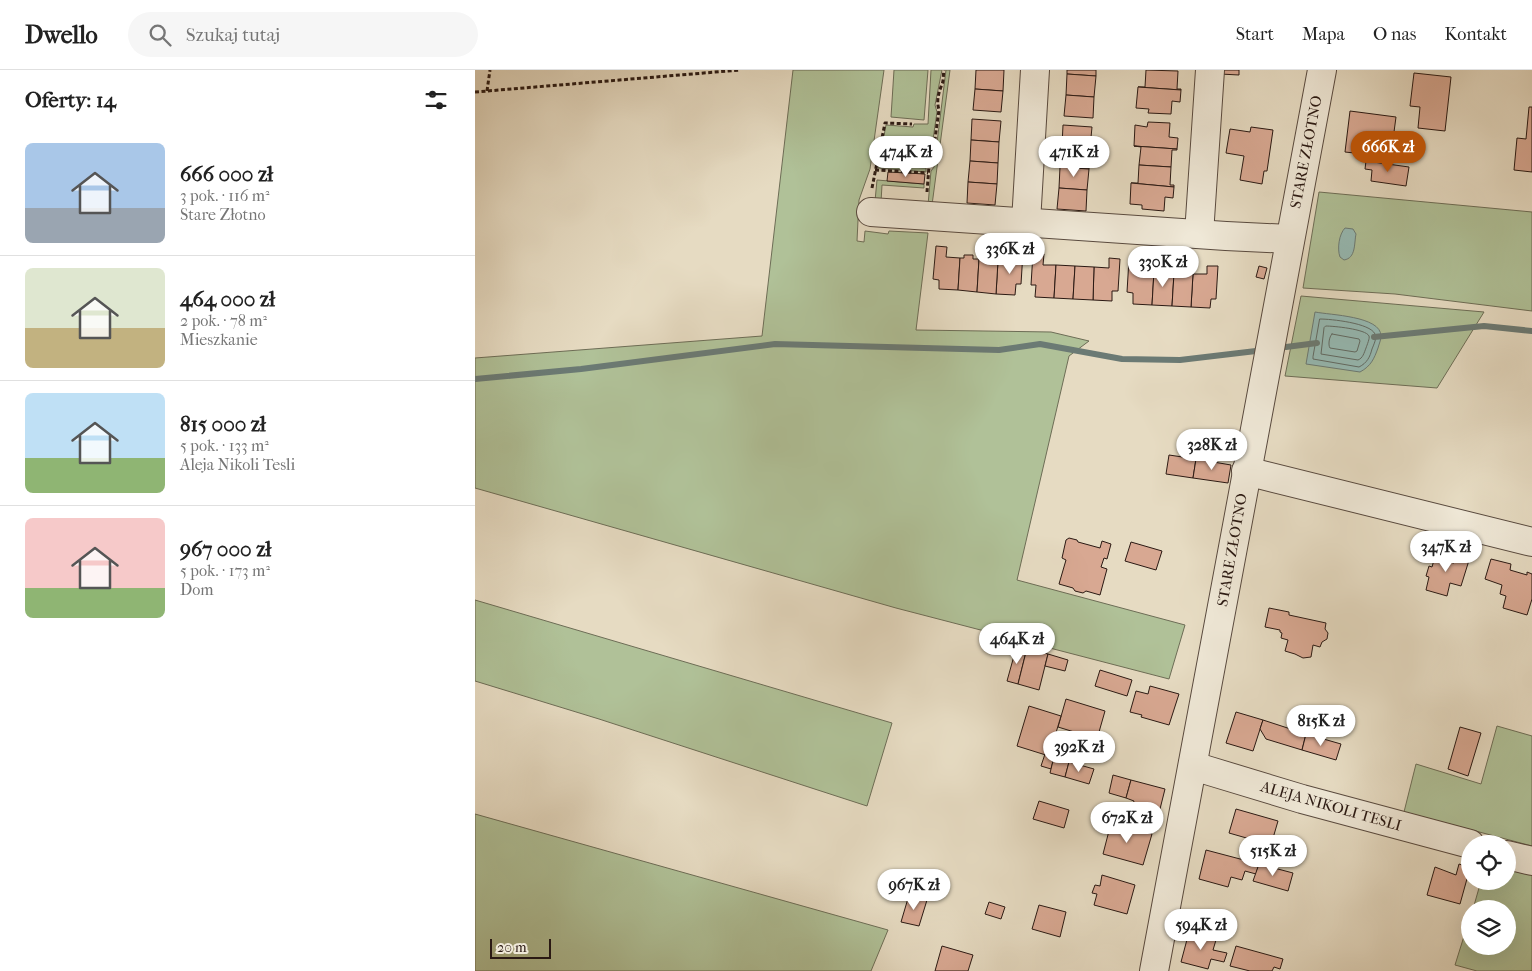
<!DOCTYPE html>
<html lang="pl">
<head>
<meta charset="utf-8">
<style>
	body { margin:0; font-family:"IM FELL French Canon",serif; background:#f6f6f6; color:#222; height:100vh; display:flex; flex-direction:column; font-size:19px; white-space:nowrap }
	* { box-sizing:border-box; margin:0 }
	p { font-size:16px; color:#767676 }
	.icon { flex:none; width:28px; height:28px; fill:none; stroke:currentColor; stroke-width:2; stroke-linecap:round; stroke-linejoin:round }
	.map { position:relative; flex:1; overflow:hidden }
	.details { display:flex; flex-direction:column; background:#fff; width:475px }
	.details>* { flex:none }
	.buttons { position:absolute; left:986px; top:765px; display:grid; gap:10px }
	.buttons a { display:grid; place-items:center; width:55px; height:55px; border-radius:50%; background:#fff; box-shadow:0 5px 20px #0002; font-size:25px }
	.scale { position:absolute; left:15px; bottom:12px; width:61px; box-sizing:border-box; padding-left:5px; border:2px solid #2a1913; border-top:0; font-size:14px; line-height:18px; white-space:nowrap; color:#2a1913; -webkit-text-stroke:4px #efe8d7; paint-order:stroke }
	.price { position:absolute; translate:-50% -42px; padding:0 11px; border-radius:18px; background:#fff; color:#222; font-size:16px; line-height:32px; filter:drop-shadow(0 1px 2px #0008) }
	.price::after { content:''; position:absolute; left:50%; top:30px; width:15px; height:11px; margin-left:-8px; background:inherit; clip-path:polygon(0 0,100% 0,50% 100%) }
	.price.selected { background:#b45309; color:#fff }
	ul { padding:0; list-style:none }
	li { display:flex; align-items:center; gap:15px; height:125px; padding:0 25px }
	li+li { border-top:1px solid #e0e0e0 }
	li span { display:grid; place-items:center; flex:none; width:140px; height:100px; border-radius:8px; color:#555 }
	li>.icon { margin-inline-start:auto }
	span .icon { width:60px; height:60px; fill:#fffc; stroke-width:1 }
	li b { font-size:21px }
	h2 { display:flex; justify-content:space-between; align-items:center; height:60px; padding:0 25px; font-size:21px }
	header { display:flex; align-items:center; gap:30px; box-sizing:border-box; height:70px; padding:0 25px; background:#fff; border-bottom:1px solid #e0e0e0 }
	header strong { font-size:24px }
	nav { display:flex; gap:28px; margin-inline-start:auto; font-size:18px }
	.search { width:350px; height:45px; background:#f6f6f6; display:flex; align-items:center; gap:12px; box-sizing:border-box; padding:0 18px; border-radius:28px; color:#767676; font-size:19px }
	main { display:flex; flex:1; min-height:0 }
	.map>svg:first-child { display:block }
	.green { fill:#b0c198; stroke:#6d6d56 }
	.water { fill:#96bbb5; stroke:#6b7a74 }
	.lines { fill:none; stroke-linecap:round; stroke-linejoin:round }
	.shore { stroke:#606a64; stroke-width:1 }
	.stream { stroke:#6b7a74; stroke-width:6 }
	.building { fill:#d8a892; stroke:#2a1913 }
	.minor-casing { stroke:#594a3f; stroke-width:30 }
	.path { stroke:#2a1913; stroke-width:3; stroke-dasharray:4 2.5; stroke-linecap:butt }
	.minor { stroke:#efe8d7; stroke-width:28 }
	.labels { text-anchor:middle; stroke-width:5; stroke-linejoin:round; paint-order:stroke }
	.street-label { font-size:15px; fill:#2a1913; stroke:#efe8d7 }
</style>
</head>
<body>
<header>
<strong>Dwello</strong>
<div class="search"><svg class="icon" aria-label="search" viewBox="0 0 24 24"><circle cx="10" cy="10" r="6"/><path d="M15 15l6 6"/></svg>Szukaj tutaj</div>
<nav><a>Start</a><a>Mapa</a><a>O nas</a><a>Kontakt</a></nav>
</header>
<main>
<section class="details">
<h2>Oferty: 14<svg class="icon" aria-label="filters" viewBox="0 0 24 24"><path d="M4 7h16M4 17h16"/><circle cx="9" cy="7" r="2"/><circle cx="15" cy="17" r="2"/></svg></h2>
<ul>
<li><span style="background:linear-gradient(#a9c7e8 65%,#9aa5b1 0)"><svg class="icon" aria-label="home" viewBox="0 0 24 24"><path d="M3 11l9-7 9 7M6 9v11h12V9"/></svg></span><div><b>666 000 zł</b><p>3 pok. · 116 m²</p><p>Stare Złotno</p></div></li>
<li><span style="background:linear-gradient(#dfe7d0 60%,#c2b280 0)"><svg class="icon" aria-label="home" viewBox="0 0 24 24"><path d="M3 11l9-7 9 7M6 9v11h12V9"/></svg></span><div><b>464 000 zł</b><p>2 pok. · 78 m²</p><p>Mieszkanie</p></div></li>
<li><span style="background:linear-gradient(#bfe0f5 65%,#8fb573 0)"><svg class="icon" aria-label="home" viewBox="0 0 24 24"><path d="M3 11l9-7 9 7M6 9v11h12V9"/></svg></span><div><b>815 000 zł</b><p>5 pok. · 133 m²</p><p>Aleja Nikoli Tesli</p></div></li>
<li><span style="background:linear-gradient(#f6c9c9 70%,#8fb573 0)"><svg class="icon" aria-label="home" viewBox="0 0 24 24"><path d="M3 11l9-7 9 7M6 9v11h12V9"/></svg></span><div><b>967 000 zł</b><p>5 pok. · 173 m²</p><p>Dom</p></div></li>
</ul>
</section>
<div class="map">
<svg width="1057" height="901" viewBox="0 0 1057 901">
	<rect width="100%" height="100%" fill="#e6dbc2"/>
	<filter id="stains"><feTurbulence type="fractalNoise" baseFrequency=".004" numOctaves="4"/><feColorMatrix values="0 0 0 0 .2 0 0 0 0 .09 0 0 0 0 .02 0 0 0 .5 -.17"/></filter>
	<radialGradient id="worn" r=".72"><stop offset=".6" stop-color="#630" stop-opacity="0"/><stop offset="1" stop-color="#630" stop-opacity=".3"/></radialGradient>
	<g class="green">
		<polygon points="318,0 409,0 395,99 384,130 382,171 389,172 390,161 413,164 414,161 453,163 441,260 576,262 614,271 594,286 542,510 710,555 694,609 421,538 0,418 0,288 287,266"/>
		<polygon points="419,0 453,0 449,50 416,47"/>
		<polygon points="456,0 467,0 460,35 462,42 456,83 437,82 436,97 451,98 451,102 403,98 411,55 438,57 439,54 453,54"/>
		<polygon points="471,0 475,0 457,135 453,135 456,101 459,97"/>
		<polygon points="402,110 449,114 449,118 407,115 406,132 400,131"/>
		<polygon points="844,122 1057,142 1057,241 920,224 828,218"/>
		<polygon points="826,226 1009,242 962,318 810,306"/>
		<polygon points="0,530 417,653 392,736 124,649 0,611"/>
		<polygon points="1022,656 1057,666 1057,776 929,742 941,694 1006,714"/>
		<polygon points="0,744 413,860 396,901 0,901"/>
		<polygon points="1033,792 1057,799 1057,901 1002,901 980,895 995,847 995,876 1032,876 1032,839 998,839 1006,811 1032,811"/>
	</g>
	<g class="water">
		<path d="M870 158 878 159 881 164C879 174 881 188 869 190L865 187C862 179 864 164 870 158Z"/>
		<path d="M840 242C855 245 906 246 906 266 906 270 904 274 903 278 899 289 896 296 885 302L831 294Z"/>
	</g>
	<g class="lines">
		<g class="shore">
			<path d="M845 249C856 249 895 253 900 264 902 268 899 274 897 279 895 287 892 293 884 297L838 289V287Z"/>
			<path d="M851 256C858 256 891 259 894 266 895 268 892 275 891 278 889 283 888 288 883 290L846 284 849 258Z"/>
			<path d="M857 264 884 269 885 271 882 281 880 282 855 278C853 275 854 267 857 264Z"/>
		</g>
		<g class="stream">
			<polyline points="899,267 1009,256 1057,261"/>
			<polyline points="811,277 842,273"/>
			<polyline points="0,309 106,299 300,274 524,280 565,274 647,289 705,290 781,281"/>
		</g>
	</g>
	<g class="building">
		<polygon points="501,0 529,0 528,21 500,19"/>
		<polygon points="592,0 621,0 621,6 592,4"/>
		<polygon points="671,0 703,1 702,19 706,19 706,20 663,17 670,17"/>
		<polygon points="745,0 764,0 764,5 745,4"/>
		<polygon points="939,3 976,7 970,61 943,58 945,37 935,36"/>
		<polygon points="592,4 621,6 619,27 591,25"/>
		<polygon points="663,17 706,20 705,32 697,31 696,44 673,43 674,39 661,38"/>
		<polygon points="500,19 528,21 526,42 498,40"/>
		<polygon points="591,25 619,27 618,48 589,46"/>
		<polygon points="1054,37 1057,37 1057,102 1039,100 1042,68 1051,69"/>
		<polygon points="875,41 921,47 917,77 902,75 904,64 900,63 898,85 870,82"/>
		<polygon points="497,49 526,51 524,72 496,70"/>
		<polygon points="673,52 695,53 694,67 703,68 702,79 659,76 660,55 672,57"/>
		<polygon points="588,55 617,57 615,78 587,76"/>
		<polygon points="776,57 798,60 792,101 789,101 787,114 765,110 769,86 751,83 755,59 775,62"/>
		<polygon points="496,70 524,72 523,93 495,91"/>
		<polygon points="587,76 615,78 614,99 585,97"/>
		<polygon points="659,76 702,79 702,80 697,80 696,97 664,95 666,77"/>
		<polygon points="495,91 523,93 522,114 493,112"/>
		<polygon points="891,91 934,97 931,116 896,111 897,100 890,99"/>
		<polygon points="664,95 696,97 695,115 699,115 699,117 656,113 663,113"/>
		<polygon points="585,97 614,99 612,120 584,118"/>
		<polygon points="413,102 450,104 449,114 412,111"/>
		<polygon points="493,112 522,114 520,135 492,133"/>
		<polygon points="656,113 699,117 698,128 690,127 689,141 667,139 667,135 655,134"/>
		<polygon points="584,118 612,120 611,141 582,139"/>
		<polygon points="461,176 472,177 471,187 485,188 483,220 464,219 464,210 458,209"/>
		<polygon points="538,182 548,182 546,214 541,214 540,225 521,224 523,191 537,192"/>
		<polygon points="558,183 569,184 568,195 581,195 579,228 560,227 561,215 556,215"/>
		<polygon points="489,185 498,185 498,189 504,189 502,222 483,220 485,188 489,188"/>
		<polygon points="511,186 520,187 519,191 523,191 521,224 502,222 504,189 511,190"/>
		<polygon points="634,188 645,189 643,221 637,221 637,231 618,230 619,197 634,198"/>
		<polygon points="654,189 666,190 666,201 679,201 677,235 658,234 658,223 652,222"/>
		<polygon points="581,195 600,196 598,229 579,228"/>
		<polygon points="600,196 619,197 618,230 598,229"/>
		<polygon points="732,196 743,196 741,229 736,229 735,238 716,237 718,204 732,204"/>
		<polygon points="784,196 792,198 789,209 781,207"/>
		<polygon points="683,198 692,198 692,202 699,203 697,236 677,235 679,201 683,202"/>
		<polygon points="705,199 714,200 714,203 718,204 716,237 697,236 699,203 705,203"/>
		<polygon points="694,385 721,389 718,408 691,404"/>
		<polygon points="721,389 756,395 753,413 718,408"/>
		<polygon points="594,468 602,470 603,472 625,478 627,471 636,474 632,489 629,488 626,497 632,499 625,525 611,521 608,523 600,521 598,518 584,514 591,490 587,488 591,470"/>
		<polygon points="656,472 687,481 681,500 650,491"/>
		<polygon points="961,483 975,487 974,492 979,493 982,483 995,487 986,516 975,513 972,526 951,520 954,507 951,506 954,496 957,497"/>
		<polygon points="1016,489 1036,494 1035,500 1052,505 1052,502 1057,504 1057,529 1052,545 1028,538 1031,526 1025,524 1027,515 1010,509"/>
		<polygon points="794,538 814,542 814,545 851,553 850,559 853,563 852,569 847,572 845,577 838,575 836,587 828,588 820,584 810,581 813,570 806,568 807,563 805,562 805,560 790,557"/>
		<polygon points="542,575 552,578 543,614 532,611"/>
		<polygon points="552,578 573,584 564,620 543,614"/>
		<polygon points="573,584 593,590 590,601 570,596"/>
		<polygon points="625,600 657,610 652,626 620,616"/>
		<polygon points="675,616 704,624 694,655 666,647 667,645 655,642 661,621 673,624"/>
		<polygon points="591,629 630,641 622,669 583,657"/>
		<polygon points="554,636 586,646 574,686 542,676"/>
		<polygon points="761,642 788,650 778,681 751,673"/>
		<polygon points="788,650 831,664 827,680 791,669 785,659"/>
		<polygon points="985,657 1006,663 993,706 973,699"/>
		<polygon points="831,664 866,674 861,690 827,680"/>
		<polygon points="570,684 579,687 576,699 566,696"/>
		<polygon points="579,687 594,692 590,707 575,703"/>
		<polygon points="594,692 619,699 614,714 590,707"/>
		<polygon points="638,705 656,710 651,728 634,723"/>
		<polygon points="656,710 690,719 683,747 657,738 659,731 651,728"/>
		<polygon points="564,731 594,740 589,758 558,749"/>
		<polygon points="761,739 803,751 796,775 754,763"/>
		<polygon points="636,753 677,764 668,795 628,784"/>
		<polygon points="731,780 784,794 781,804 770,801 767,810 756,807 753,817 724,809"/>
		<polygon points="784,794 818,803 813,821 778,811"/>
		<polygon points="984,794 995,798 985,834 952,825 960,797 981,805"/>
		<polygon points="627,805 660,815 652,844 619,835 622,824 617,823 620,815 625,816"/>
		<polygon points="434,825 452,830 444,856 426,852"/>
		<polygon points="514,832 530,837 526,849 510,844"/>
		<polygon points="564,835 591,842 585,867 557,859"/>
		<polygon points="714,862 741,870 738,880 752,883 749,892 736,889 733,899 706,892"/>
		<polygon points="467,876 498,885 493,901 460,901"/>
		<polygon points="761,876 808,889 805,899 799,897 797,901 775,901 755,896"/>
	</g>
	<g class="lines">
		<g class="minor-casing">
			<g id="minor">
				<polyline points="396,142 751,166 815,169"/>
				<polyline points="551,152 560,0"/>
				<polyline points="724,164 735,0"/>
				<polyline points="771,401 1057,472"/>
				<polyline points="718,694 728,699 827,729 995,774"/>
				<polyline points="1032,785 1057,791"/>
				<polyline points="679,901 847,0"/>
			</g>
		</g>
		<g class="path">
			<polyline points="12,21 15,0"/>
			<polyline points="0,22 265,0"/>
			<polyline points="400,100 453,103"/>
			<polyline points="397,118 410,53 437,54"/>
			<path d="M452 122 454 96 458 83 464 40C461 30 464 22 467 14 469 10 468 4 469 0"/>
		</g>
		<use href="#minor" class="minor"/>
	</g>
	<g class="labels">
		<g class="street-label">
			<text transform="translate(831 82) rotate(-79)" y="5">STARE ZŁOTNO</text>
			<text transform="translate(757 480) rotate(-80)" y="5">STARE ZŁOTNO</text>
			<text transform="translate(856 736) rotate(16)" y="5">ALEJA NIKOLI TESLI</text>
		</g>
	</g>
	<rect width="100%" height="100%" filter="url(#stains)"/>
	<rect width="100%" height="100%" fill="url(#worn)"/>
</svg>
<div class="buttons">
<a><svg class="icon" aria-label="locate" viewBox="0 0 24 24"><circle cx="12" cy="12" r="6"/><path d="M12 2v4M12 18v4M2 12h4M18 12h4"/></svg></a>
<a><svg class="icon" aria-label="layers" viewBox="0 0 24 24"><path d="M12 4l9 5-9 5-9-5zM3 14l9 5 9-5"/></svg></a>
</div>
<div class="scale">20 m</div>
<b class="price selected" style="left:913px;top:103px">666K zł</b>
<b class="price" style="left:431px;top:108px">474K zł</b>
<b class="price" style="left:599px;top:108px">471K zł</b>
<b class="price" style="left:535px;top:205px">336K zł</b>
<b class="price" style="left:688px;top:218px">330K zł</b>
<b class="price" style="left:737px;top:401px">328K zł</b>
<b class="price" style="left:971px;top:503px">347K zł</b>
<b class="price" style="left:542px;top:595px">464K zł</b>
<b class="price" style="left:846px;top:677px">815K zł</b>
<b class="price" style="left:604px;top:703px">392K zł</b>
<b class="price" style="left:652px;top:774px">672K zł</b>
<b class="price" style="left:798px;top:807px">515K zł</b>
<b class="price" style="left:439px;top:841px">967K zł</b>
<b class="price" style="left:726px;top:881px">594K zł</b>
</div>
</main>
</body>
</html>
